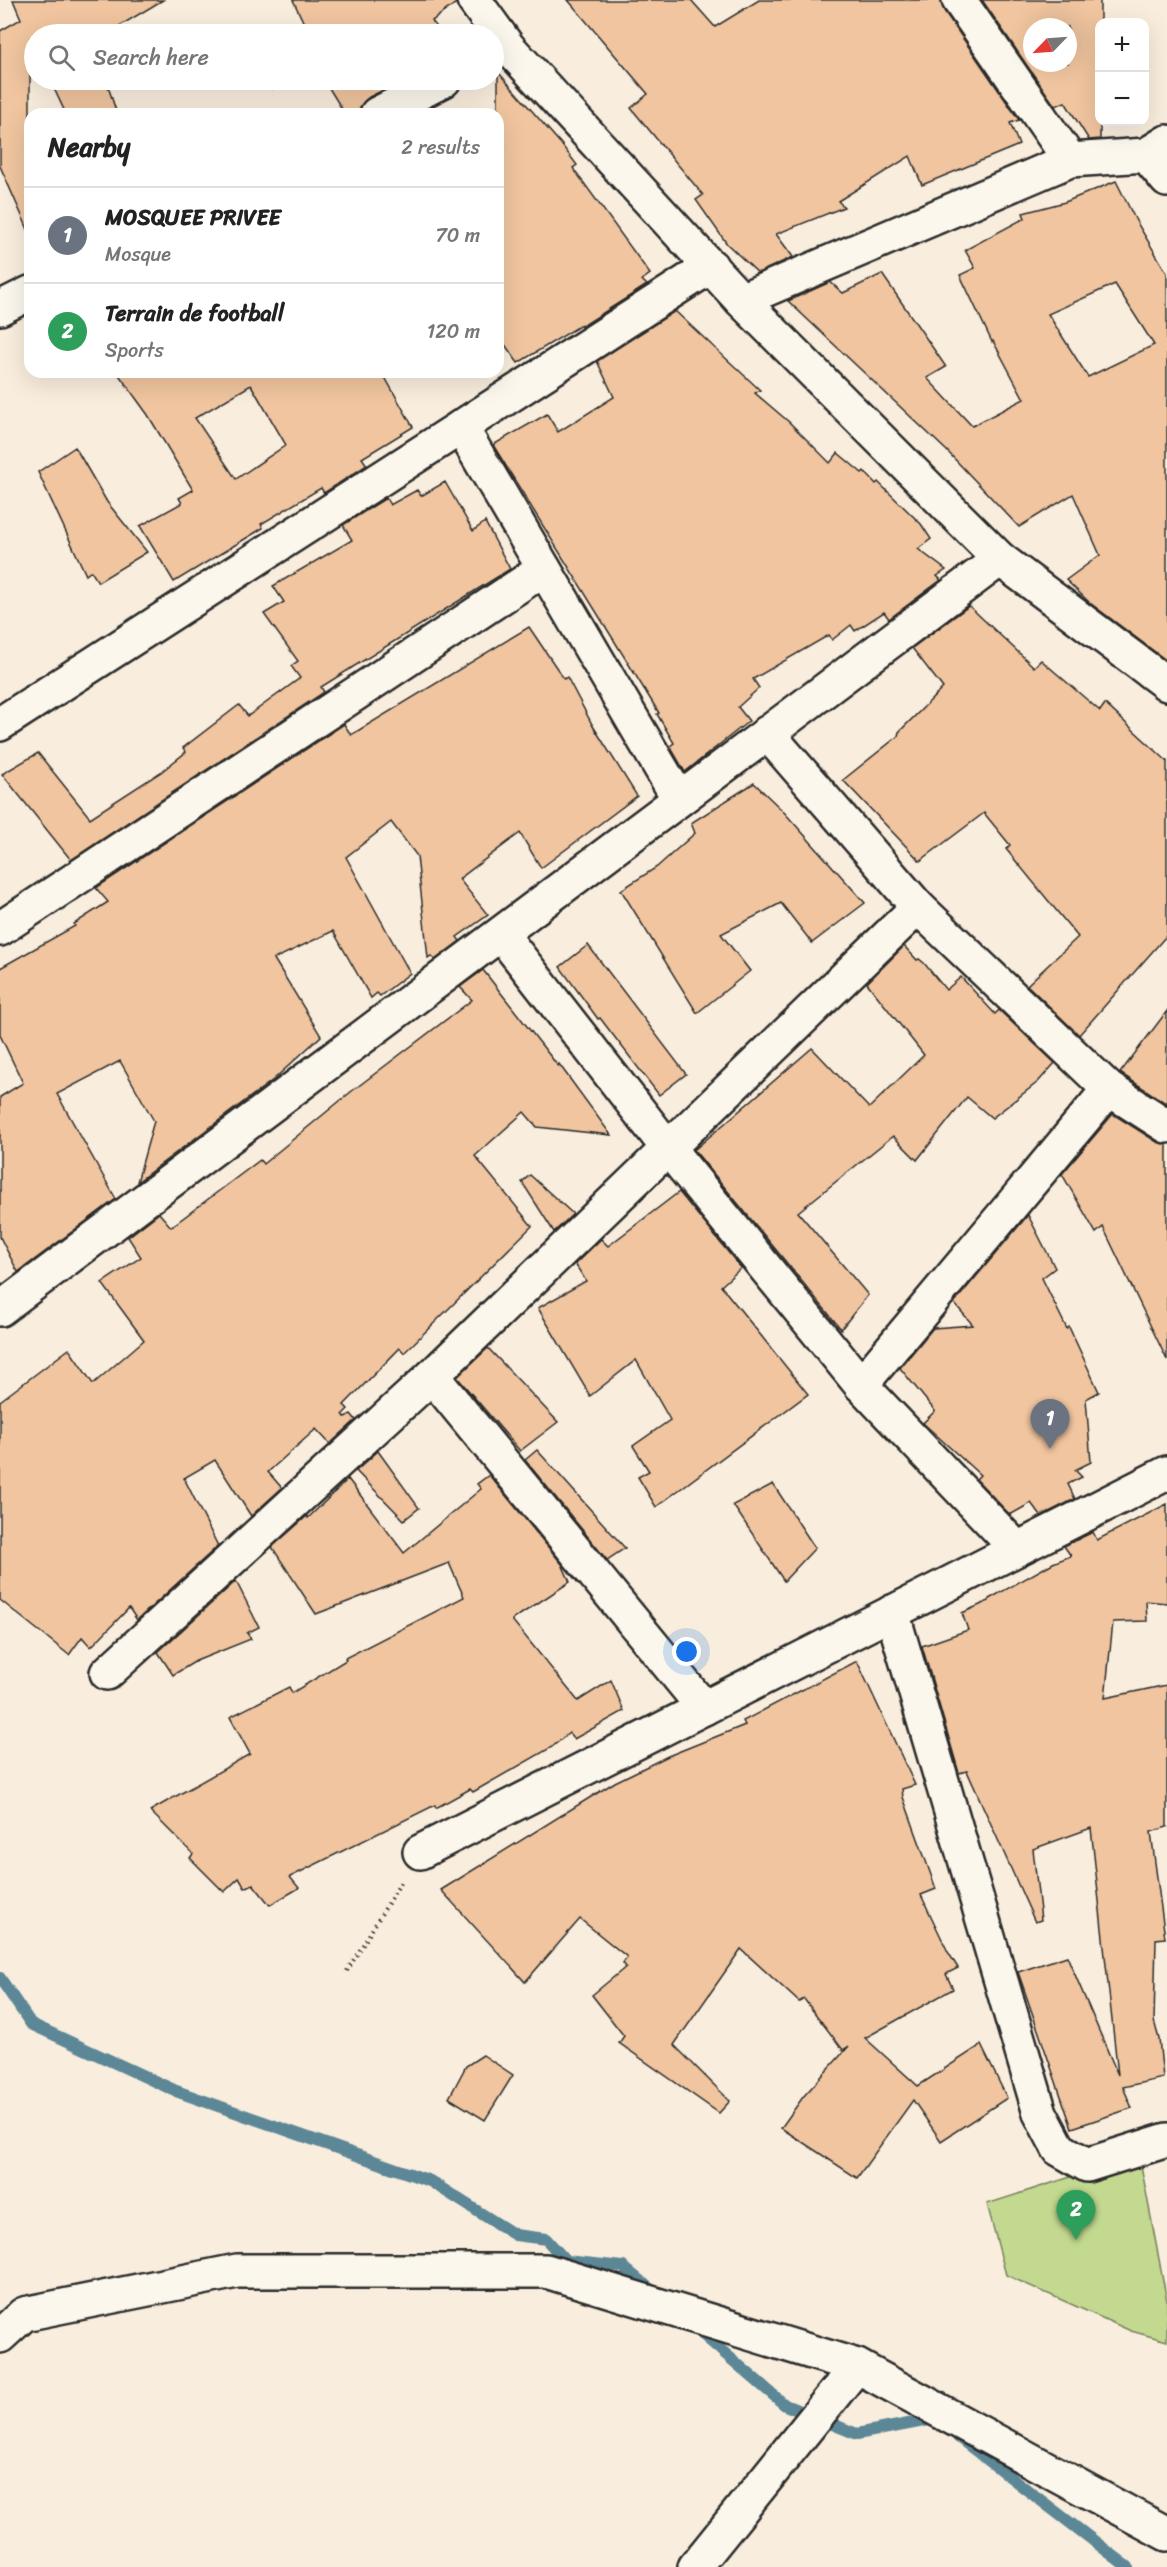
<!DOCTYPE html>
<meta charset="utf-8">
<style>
:root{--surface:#fff;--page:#f6f6f6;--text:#222;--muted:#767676;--line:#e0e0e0;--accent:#c8321e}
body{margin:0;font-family:Sriracha,sans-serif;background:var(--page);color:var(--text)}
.controls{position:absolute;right:18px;top:18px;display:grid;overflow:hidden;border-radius:12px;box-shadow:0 6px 24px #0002}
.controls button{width:54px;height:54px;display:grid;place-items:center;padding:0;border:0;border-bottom:2px solid var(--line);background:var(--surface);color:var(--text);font:30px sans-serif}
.compass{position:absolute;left:1023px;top:18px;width:54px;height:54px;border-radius:50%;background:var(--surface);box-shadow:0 6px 24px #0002;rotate:245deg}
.you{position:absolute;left:687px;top:1652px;width:21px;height:21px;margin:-15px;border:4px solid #fff;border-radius:50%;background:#1a73e8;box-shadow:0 0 0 9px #1a73e833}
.badge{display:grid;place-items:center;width:39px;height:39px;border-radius:50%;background:var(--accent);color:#fff;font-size:20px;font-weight:700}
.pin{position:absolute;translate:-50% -50px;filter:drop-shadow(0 2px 3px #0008)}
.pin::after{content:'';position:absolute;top:32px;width:21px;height:18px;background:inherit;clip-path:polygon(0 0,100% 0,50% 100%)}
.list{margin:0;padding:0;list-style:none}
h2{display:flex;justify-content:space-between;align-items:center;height:78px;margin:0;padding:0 24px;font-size:26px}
h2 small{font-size:20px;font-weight:400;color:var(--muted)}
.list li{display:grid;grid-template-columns:39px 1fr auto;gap:18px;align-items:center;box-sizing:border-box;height:96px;padding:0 24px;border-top:2px solid var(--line)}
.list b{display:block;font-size:22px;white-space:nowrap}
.list p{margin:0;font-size:20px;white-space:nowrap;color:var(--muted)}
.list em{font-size:20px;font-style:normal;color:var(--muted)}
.icon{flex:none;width:33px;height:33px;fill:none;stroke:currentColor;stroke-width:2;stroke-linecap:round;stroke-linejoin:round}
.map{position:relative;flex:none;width:1167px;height:2567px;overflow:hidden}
.search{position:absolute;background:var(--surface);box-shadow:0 6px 24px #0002;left:24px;top:24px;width:480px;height:66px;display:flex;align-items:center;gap:15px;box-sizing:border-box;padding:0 21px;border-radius:33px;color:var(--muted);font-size:22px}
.panel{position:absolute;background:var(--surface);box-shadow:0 6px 24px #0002;left:24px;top:108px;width:480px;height:270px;border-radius:18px}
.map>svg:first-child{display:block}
.green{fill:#c2d98f;stroke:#76825d;stroke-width:1.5}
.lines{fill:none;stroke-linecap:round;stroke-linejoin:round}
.stream{stroke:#5c8796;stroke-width:12}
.building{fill:#f0c59f;stroke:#2b2b2b;stroke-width:1.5;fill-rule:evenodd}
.street-casing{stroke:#2b2b2b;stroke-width:38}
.path{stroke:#2b2b2b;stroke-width:4;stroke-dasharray:1.5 4.5;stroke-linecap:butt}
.street{stroke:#fbf7ec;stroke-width:33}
</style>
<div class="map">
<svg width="1167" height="2567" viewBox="0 0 1167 2567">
<rect width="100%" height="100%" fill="#f9eddd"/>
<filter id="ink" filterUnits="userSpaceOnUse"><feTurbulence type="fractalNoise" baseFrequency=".0167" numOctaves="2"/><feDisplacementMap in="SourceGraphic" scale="12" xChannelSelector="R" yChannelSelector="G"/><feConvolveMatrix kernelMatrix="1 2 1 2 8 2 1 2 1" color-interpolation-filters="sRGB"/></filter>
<g filter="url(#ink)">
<path class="green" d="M1139 2155 1167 2301V2341L1131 2331 1006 2275 987 2204Z"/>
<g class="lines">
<g class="stream">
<path d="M0 1978 31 2024 176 2091 430 2181 515 2235 546 2239 566 2261 623 2267 656 2294"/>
<path d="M694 2327 785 2405 857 2434 934 2419 937 2421"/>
<path d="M958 2437 1128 2567"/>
</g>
</g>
<g class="building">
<path d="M13 0H163L106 34H34V47L30 37V234L0 166V31L21 19Z"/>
<path d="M293 0H456V3L432 21 442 34H309Z"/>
<path d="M568 0H691L715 27 759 0H941L944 11 1019 120 1010 123 1019 145 922 185 910 156 838 201 844 207 776 234 793 257 758 273 727 244 696 200 703 195 631 108 648 94Z"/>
<path d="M982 0H1100V139L1089 140 1065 102 1055 106ZM1032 27H1068V63H1032Z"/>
<path d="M498 72 561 144 577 165 573 168 650 274 642 280 647 285 581 327V325L518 363 498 335Z"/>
<path d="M50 80H106L117 114H66Z"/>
<path d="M267 80H291L272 89Z"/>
<path d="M324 80H404L369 97 360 109 352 114H345Z"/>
<path d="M1116 181 1136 221 1167 273V661L1090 603 1066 580 1100 555 1073 494 1019 527 947 451 788 301 830 282 843 293 882 274 946 367 927 378 972 426 1024 399 993 341 992 342 960 275 975 268 965 250 1025 218 1023 213 1065 202ZM1115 284 1154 345 1088 377 1048 314Z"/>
<path d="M675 311 760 390 755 393 789 422 830 463 838 453 862 473 864 471 876 484 878 482 921 524 931 539 918 549 946 570 937 576 941 580 889 619 884 612 855 631 851 625 832 640 829 635 753 679 759 688 738 707 749 721 685 772 670 746 674 743 657 714 659 713 493 445 547 414 558 432 614 397 597 361Z"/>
<path d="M117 372H382L413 427 362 458 367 465 324 493 321 488 261 524 263 528 174 582 140 526 182 503 179 498 193 490 148 415ZM251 385 286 445 236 479 195 418Z"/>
<path d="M75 447 107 502 147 552 98 582 91 571 86 575 38 472Z"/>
<path d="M445 482 473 531 485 522 510 569 321 687 324 692 71 860 2 774 38 753 90 818 161 772 186 752 183 748 239 705 248 716 300 678 291 666 298 661 264 614 284 602 273 586 352 540 343 525 386 498 390 505 417 490 421 496Z"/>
<path d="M969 606 1034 667 1041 660 1100 711 1105 704 1167 761V935L1079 1035 1027 985 1078 937 1006 849 1010 845 984 813 920 861 843 780 898 736 899 732 943 688 912 648Z"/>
<path d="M529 627 564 679 567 677 593 726 637 796 541 868 520 833 459 879 488 915 457 937 460 941 435 960 431 956 428 958 417 856 391 822 346 857 410 973 380 996 377 993 371 998 333 931 274 959 321 1036 273 1080 137 1182 154 1121 120 1061 57 1094 116 1199 18 1272 0 1237V1097L23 1083 0 1035V968L75 926 74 924 108 902 96 888 344 724 351 735Z"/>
<path d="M754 783 783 811 865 903 812 943 781 903 721 934 750 971 697 1013 621 890 657 867 695 833 691 823Z"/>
<path d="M588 945 686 1074 659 1095 600 1018 598 1019 560 967Z"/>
<path d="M904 946 917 960 919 959 924 963 946 990 961 977 995 1014 999 1010 1055 1063 1038 1082 992 1118 967 1097 917 1160 893 1136 798 1212 868 1295 841 1329 694 1150 812 1048 869 1108 924 1055 867 983Z"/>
<path d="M483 970 558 1066 559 1064 611 1135 537 1127 524 1112 475 1156 532 1226 404 1353 400 1348 344 1405 348 1409 343 1414 345 1417 351 1414 356 1420 330 1444 316 1429 268 1472 282 1488 251 1516 215 1460 184 1478 218 1546 137 1620 129 1608 91 1647 82 1637 69 1655 0 1600V1401L69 1349 93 1384 144 1340 102 1283 141 1257 128 1237 159 1213 171 1227 260 1160 263 1164 352 1091 472 1000 460 987Z"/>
<path d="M1167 1011V1104L1120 1073Z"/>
<path d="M1113 1114 1157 1142 1167 1145V1360L1103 1227 1096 1233 1062 1174Z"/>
<path d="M530 1175 573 1214 554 1232 522 1182Z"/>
<path d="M679 1192 741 1268 721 1286 808 1394 656 1507 638 1477 649 1471 633 1446 670 1420 636 1360 590 1396 538 1308 586 1281 575 1264 601 1239 608 1246Z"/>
<path d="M1028 1215 1055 1268 1042 1278 1067 1329 1069 1327 1099 1392 1086 1399 1091 1462 1075 1470 1082 1477 1068 1484 1075 1499 1041 1516 1031 1503 1010 1515 976 1479 980 1475 923 1423 935 1411 900 1368 933 1328 973 1325 954 1303Z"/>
<path d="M488 1348 558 1422 520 1451 457 1377Z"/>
<path d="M537 1450 625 1548 607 1560 525 1460Z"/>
<path d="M378 1451 419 1508 404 1520 356 1471Z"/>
<path d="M489 1475 562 1564 570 1582 512 1620 578 1701 611 1680 624 1711 574 1739 569 1733 552 1747 473 1792 470 1789 436 1808 435 1805 290 1877 299 1888 270 1905 253 1884 245 1888 239 1878 224 1892 190 1858 193 1854 150 1811 250 1754 230 1717 289 1687 292 1693 346 1660 345 1658 464 1597 449 1563 316 1614 272 1547 307 1516 308 1518 348 1479 404 1553 481 1489 477 1484Z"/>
<path d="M773 1484 815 1548 784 1581 733 1505Z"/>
<path d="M1167 1504V1603L1146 1601 1147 1621 1113 1622 1105 1698 1167 1685V1827L1151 1832 1165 1938 1156 1939 1154 2021 1159 2039 1163 2078 1123 2087 1132 2108 1072 2128 1018 1972 1067 1956 1118 2075 1091 1828 1033 1849 1041 1920 1035 1922 967 1771 959 1773 922 1646 968 1630 962 1613 989 1601V1599L1053 1563 1071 1556 1064 1546 1093 1532 1097 1540Z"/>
<path d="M236 1581 259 1627 247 1633 251 1639 196 1661 173 1675 158 1652Z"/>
<path d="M857 1661 915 1785 902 1789 903 1797 936 1889 921 1895 948 1952 958 1968 946 1974 953 1989 865 2038 918 2086 981 2045 1007 2098 941 2141 913 2100 857 2178 781 2128 803 2097 849 2046 843 2050 804 1999 799 2002 741 1949 674 2045 730 2101 719 2113 619 2043 624 2036 592 1995 626 1967 623 1963 627 1957 580 1919 525 1982 441 1890 615 1782 668 1756 745 1725 743 1721Z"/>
<path d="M483 2055 513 2075 485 2120 449 2098 466 2066Z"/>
</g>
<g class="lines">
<defs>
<g id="street">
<path d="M474 0 508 47 741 300 1000 559 1167 684"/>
<path d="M959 0 1070 160"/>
<path d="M377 114 444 80"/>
<path d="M1146 155 1167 180"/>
<path d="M741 300 1070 160 1146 155 1167 142"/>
<path d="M0 308 30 293"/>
<path d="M461 427 679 799"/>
<path d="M0 724 711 266"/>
<path d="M767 733 918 907 1109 1089 1167 1126"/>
<path d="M0 929 544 569"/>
<path d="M501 934 667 1147 861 1385 1017 1549"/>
<path d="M0 1309 1000 559"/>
<path d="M432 1376 704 1708"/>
<path d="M861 1385 1109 1089"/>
<path d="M892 1612 1040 2113 1059 2149 1087 2165 1167 2140"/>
<path d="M107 1673 432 1376 918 907"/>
<path d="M420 1852 1167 1473"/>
<path d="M0 2336 24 2314 237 2271H546L857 2366 1167 2534"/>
<path d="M695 2567 857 2366"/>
</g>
</defs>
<use href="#street" class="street-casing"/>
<path class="path" d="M347 1971 401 1882"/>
<use href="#street" class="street"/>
</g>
</g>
</svg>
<div class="controls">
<button>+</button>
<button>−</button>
</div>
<svg class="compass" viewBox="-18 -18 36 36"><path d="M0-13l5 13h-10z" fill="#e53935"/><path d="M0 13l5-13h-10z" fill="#767676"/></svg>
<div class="you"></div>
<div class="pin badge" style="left:1050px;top:1449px;background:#6b7280">1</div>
<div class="pin badge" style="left:1076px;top:2240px;background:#2e9e5b">2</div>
<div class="search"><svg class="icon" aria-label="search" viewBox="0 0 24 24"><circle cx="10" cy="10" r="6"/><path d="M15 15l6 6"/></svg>Search here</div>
<section class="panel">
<h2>Nearby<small>2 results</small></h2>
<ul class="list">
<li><span class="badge" style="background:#6b7280">1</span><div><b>MOSQUEE PRIVEE</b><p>Mosque</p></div><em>70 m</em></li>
<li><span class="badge" style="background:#2e9e5b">2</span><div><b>Terrain de football</b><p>Sports</p></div><em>120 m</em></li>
</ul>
</section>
</div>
